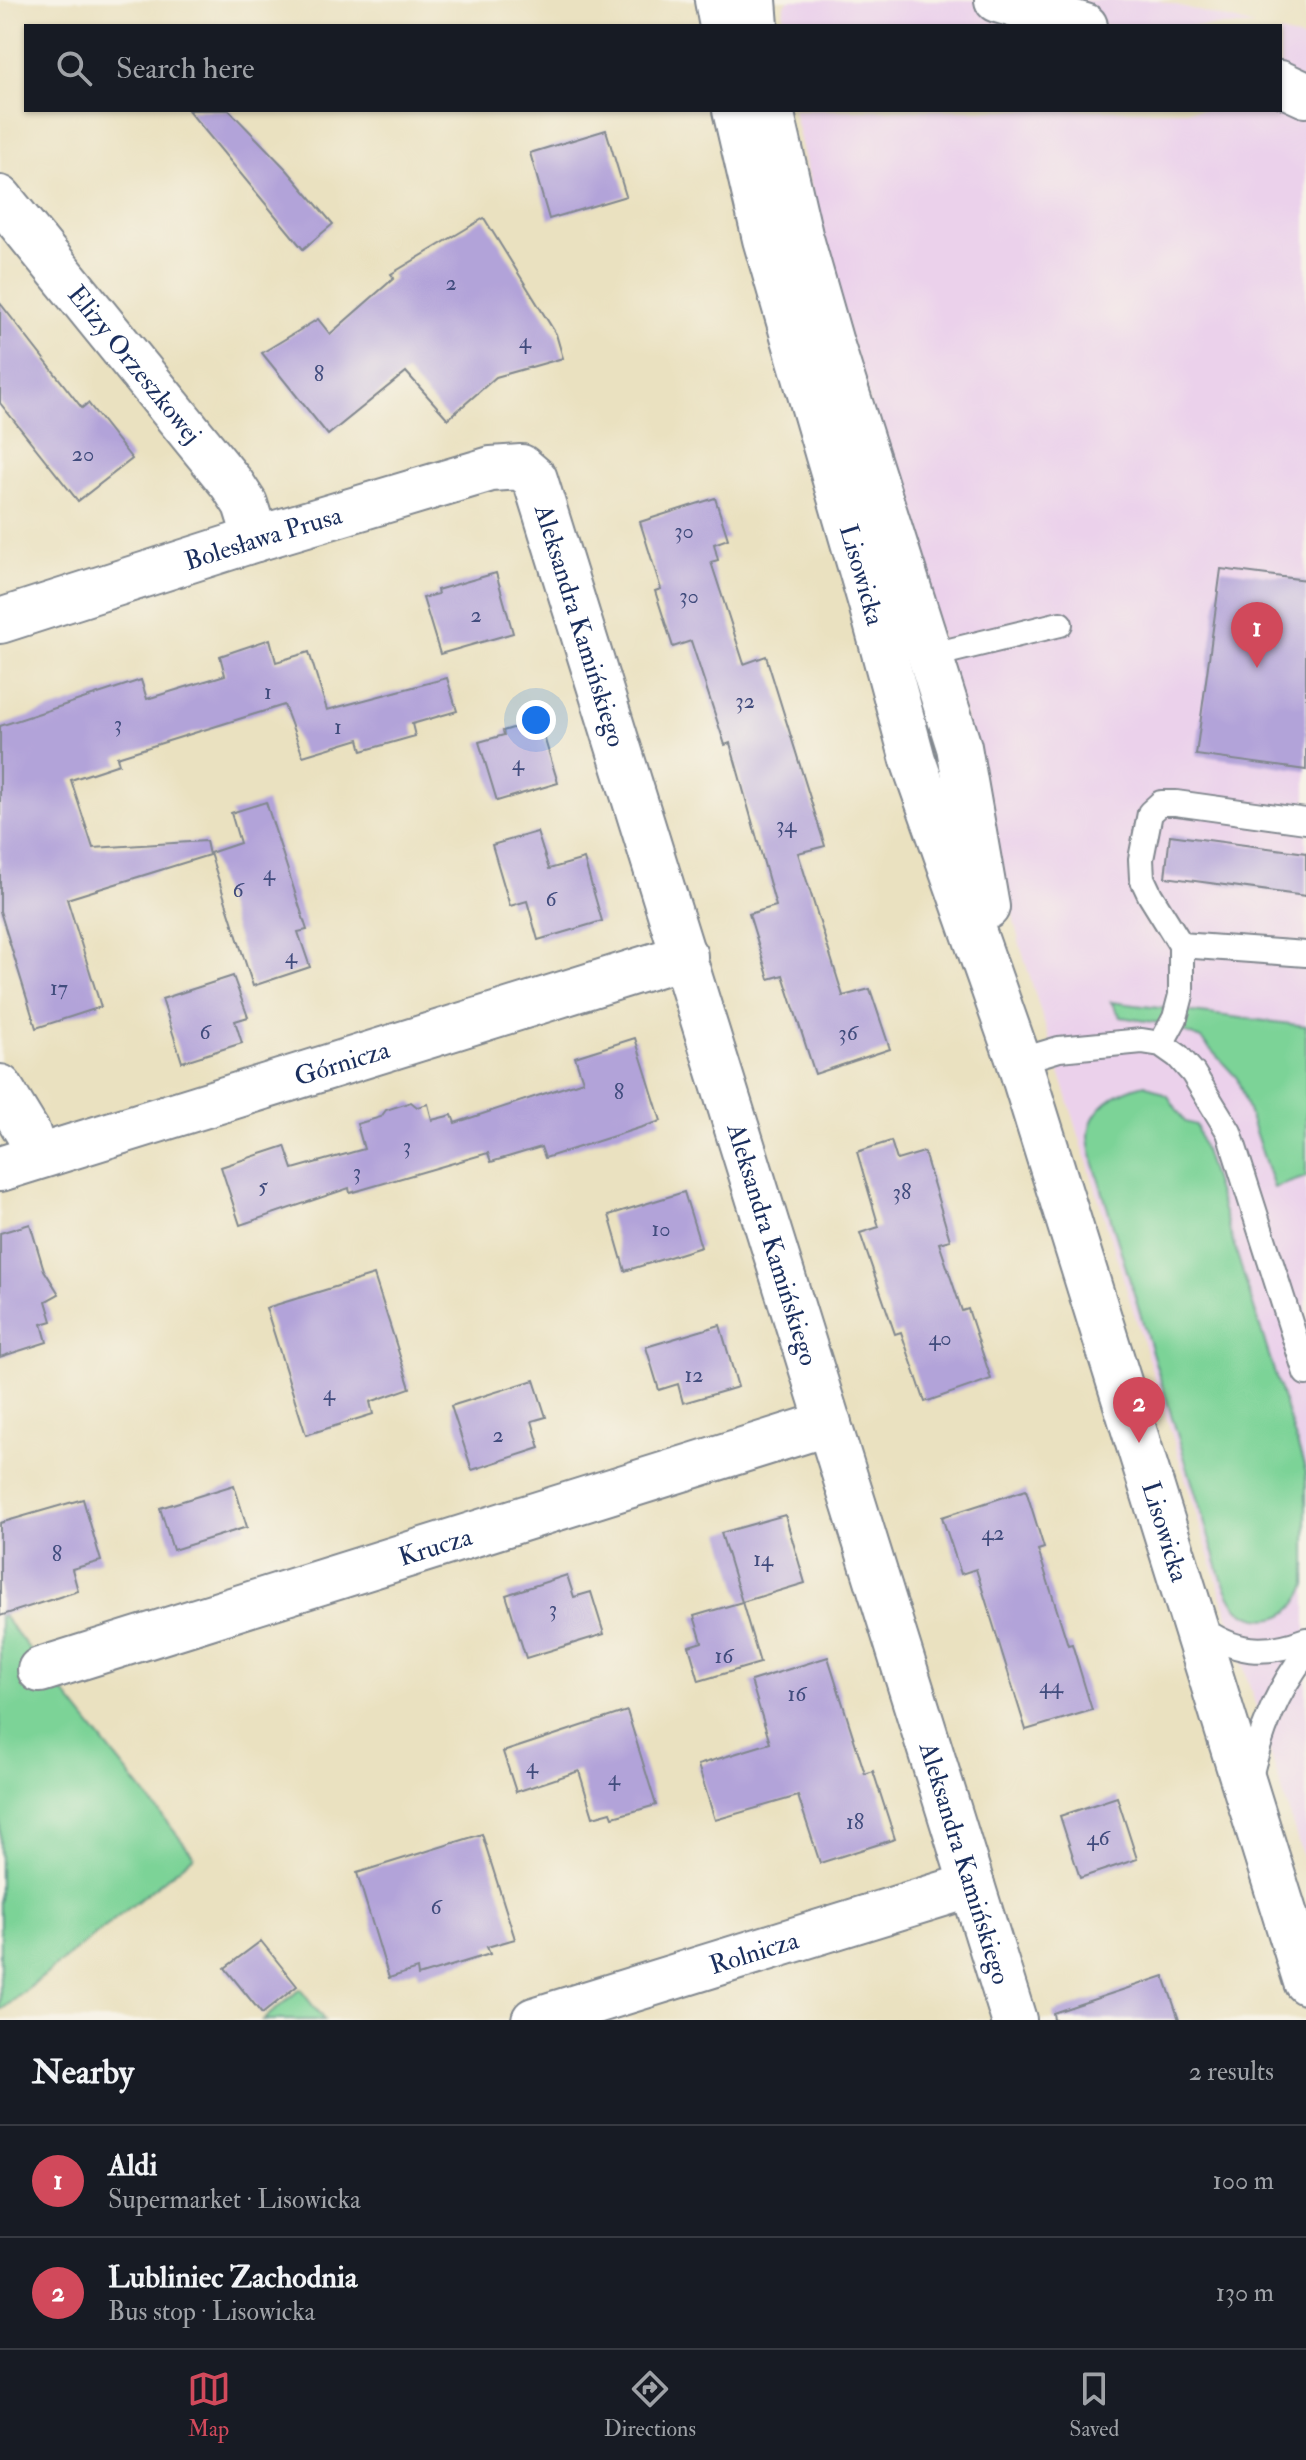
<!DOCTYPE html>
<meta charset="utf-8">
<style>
:root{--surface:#171b24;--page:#242831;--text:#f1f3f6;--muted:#9ea1a6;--line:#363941;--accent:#d1495b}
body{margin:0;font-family:"IM FELL Double Pica",serif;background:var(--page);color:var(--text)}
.you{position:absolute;left:536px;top:720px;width:28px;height:28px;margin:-20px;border:6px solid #fff;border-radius:50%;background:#1a73e8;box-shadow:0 0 0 12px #1a73e833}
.badge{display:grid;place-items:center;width:52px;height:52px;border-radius:50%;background:var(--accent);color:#fff;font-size:26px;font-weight:700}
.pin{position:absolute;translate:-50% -66px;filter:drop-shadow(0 2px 4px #0008)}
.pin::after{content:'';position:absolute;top:42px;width:28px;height:24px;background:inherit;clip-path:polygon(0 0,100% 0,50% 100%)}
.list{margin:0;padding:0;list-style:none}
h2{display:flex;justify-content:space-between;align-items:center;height:104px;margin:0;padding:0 32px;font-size:34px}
h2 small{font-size:26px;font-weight:400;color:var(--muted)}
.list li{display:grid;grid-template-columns:52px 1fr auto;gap:24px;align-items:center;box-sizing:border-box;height:112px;padding:0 32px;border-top:2px solid var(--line)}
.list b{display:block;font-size:30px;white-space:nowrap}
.list p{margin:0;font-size:26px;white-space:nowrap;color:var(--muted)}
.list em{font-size:26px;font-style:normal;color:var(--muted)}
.icon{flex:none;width:44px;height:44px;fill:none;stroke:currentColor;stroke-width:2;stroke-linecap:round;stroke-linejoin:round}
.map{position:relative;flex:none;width:1306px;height:2020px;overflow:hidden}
.search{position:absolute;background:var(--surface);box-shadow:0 2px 6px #0004;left:24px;right:24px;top:24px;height:88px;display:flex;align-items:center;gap:20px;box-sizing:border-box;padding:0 28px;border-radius:0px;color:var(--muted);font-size:30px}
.sheet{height:328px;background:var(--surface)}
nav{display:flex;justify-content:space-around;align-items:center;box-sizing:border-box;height:112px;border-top:2px solid var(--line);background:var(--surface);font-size:22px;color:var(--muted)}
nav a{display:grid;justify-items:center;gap:4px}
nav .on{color:var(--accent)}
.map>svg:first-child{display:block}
.built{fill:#ebd1eb}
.green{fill:#7cd397;stroke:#4c817a;stroke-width:2}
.building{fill:#b2a3d9}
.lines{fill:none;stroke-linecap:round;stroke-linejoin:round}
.lane-casing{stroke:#82888f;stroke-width:28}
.street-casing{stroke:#82888f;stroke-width:48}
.secondary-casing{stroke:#82888f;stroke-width:48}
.lane{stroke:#fff;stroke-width:24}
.street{stroke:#fff;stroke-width:44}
.secondary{stroke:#fff;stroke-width:44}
.labels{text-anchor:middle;stroke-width:6;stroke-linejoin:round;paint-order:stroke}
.number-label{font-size:22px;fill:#414c7d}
.street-label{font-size:26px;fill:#1b2f5e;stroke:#f7f3e8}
</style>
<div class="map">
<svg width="1306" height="2020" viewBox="0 0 1306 2020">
<rect width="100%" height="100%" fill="#f7f3e8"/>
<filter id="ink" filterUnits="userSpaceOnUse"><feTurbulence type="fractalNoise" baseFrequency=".0125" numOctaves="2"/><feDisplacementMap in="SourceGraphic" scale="16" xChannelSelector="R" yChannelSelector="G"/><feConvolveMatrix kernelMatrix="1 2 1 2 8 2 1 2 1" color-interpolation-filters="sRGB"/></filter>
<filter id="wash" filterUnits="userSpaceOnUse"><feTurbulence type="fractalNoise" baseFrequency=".006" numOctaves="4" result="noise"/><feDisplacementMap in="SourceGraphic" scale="32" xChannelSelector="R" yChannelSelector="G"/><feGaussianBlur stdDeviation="1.8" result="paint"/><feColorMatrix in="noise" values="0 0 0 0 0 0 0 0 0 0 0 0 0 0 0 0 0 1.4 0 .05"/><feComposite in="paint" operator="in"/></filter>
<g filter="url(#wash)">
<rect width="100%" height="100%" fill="#eae1c0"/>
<g class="built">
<path d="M789 0H1157L1255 26H783L784 5Z"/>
<path d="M1280 33 1306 40V1868L1020 945 966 721 836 291 793 110H1280Z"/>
</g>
<g class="green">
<path d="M1111 1002 1306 1026V1177L1274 1188 1237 1078 1201 1039 1165 1024 1121 1017Z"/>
<path d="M1145 1084 1168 1096 1185 1122 1196 1125 1306 1472V1585C1297 1608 1284 1622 1258 1618 1250 1616 1241 1612 1236 1606 1229 1597 1225 1586 1221 1576L1094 1164C1092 1156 1090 1146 1089 1138 1088 1108 1119 1090 1145 1084Z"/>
<path d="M0 1612 194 1856 0 2011Z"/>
<path d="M300 1989 324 2020H263Z"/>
</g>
<g id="blocks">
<g class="building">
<path d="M188 110H229L287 170 333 224 303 249Z"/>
<path d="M606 130 626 196 549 219 530 153Z"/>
<path d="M484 218 556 334 563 358 496 377 448 419 406 372 328 435 262 353 318 319 330 334 394 278 391 274Z"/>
<path d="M0 303 82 408 88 403 132 459 78 501 0 403Z"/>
<path d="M715 498 728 539 714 544 718 560 711 562 723 599 744 664 766 656 825 846 798 853 828 948 843 996 870 989 890 1049 815 1074 783 975 769 979 749 914 776 906 730 743 725 745 691 641 673 647 655 591 661 589 640 522Z"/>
<path d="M1221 569 1306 580V770L1196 755Z"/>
<path d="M496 573 513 633 440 654 423 598 438 594 437 590Z"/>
<path d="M270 639 276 662 309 652 327 710 447 678 457 711 412 724 415 736 362 751 359 739 303 756 284 705 117 757 119 764 71 780 93 848 206 841 209 855 67 899 101 1007 36 1028 0 911V726L141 680 147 699 225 675 220 656Z"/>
<path d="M539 720 558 783 497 801 479 742 504 735 503 731Z"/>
<path d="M266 802 307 930 298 932 310 967 253 986 210 853 240 843 231 813Z"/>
<path d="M537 832 549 869 584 859 602 921 538 940 527 901 510 906 492 845Z"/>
<path d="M1170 835 1306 853V896L1165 877Z"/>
<path d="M233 976 248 1017 235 1021 242 1043 182 1062 162 999Z"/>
<path d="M635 1038 661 1121 545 1158 541 1147 491 1162 488 1153 350 1193 349 1188 240 1225 221 1167 285 1146 293 1169 364 1149 357 1124 381 1117 386 1110 411 1102 417 1107 428 1104 432 1120 452 1115 455 1123 583 1081 575 1057Z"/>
<path d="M891 1141 897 1160 924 1152 950 1240 939 1243 962 1311 968 1309 991 1379 925 1402 901 1332 895 1334 860 1233 879 1227 857 1152Z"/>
<path d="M684 1192 701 1247 625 1271 609 1215Z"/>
<path d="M30 1224 44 1270 59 1294 46 1301 52 1321 42 1324 47 1342 0 1357V1233Z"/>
<path d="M374 1275 410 1388 370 1402 373 1414 306 1435 266 1308Z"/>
<path d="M720 1325 738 1387 683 1403 678 1384 659 1390 646 1347Z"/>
<path d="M534 1380 546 1417 532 1421 540 1448 472 1470 451 1406Z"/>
<path d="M234 1485 247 1527 173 1550 160 1508Z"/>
<path d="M1026 1490 1044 1548 1038 1550 1068 1645 1072 1644 1092 1710 1026 1730 976 1569 961 1574 942 1517Z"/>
<path d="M83 1499 101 1561 72 1569 78 1591 0 1616V1523Z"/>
<path d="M785 1515 805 1583 742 1602 721 1533Z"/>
<path d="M567 1575 574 1597 591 1592 604 1634 526 1658 506 1595Z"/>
<path d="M742 1602 760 1663 699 1681 689 1646 702 1642 694 1616Z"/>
<path d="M828 1657 865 1774 873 1771 895 1839 820 1863 798 1796 715 1820 698 1765 770 1743 751 1681Z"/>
<path d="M627 1711 656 1805 613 1817 611 1812 593 1817 579 1771 516 1792 503 1752Z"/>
<path d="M1117 1797 1137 1859 1080 1878 1060 1816Z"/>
<path d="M482 1834 515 1939 487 1947 490 1954 418 1976 417 1969 389 1978 357 1873Z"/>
<path d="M261 1941 297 1986 262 2014 225 1968Z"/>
<path d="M1164 1976 1179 2020H1054L1053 2013Z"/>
</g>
</g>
</g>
<g filter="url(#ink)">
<use href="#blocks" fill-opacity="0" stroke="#82888f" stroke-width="2"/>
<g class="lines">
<defs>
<g id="lane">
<path d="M922 654 929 656 1060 624"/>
<path d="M1181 945 1306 954"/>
<path d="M1161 1044 1175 1018 1181 995V945L1150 895 1142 878 1141 859 1150 813 1161 803H1176L1306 821"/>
<path d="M1019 1061 1059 1049 1142 1041 1161 1044 1178 1056 1193 1073 1229 1132 1306 1373"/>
<path d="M1199 1627C1235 1653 1264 1656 1306 1640"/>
<path d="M1249 1781C1260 1734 1276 1691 1306 1653"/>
</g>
<g id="street">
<path d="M997 0 1085 26"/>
<path d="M1280 83 1306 95"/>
<path id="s1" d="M0 198 232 484 245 504 256 539"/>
<path id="s2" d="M0 621 256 539 491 469 521 467 535 479 1014 2020"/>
<path d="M0 1087 28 1133 36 1157"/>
<path id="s3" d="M0 1169 685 956"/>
<path id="s4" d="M40 1670 829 1423"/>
<path id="s5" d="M534 2020 972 1885"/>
</g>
<g id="secondary">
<path d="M717 0 722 26"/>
<path d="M754 0 756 26"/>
<path id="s6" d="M735 110 765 239 871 604 913 760 1019 1061 1306 1982"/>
<path d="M771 110 800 235 831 343 959 747 987 907"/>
</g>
</defs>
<use href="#lane" class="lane-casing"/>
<use href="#street" class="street-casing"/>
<use href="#secondary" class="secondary-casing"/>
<use href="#lane" class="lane"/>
<use href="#street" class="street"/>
<use href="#secondary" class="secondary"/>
</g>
</g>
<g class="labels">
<g class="number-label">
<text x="451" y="290">2</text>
<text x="525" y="348">4</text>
<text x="319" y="381">8</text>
<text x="83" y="461">20</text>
<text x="684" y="538">30</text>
<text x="689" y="603">30</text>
<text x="476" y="622">2</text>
<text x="268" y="699">1</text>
<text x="745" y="708">32</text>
<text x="118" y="731">3</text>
<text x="338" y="734">1</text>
<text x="518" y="770">4</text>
<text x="786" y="832">34</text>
<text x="269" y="880">4</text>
<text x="238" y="897">6</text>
<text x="551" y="906">6</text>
<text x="291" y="963">4</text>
<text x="59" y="995">17</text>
<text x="205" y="1039">6</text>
<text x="848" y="1040">36</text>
<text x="619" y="1099">8</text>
<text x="407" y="1153">3</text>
<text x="357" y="1179">3</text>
<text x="263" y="1193">5</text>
<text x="902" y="1199">38</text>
<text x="661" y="1236">10</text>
<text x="940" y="1345">40</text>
<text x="694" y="1382">12</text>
<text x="329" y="1400">4</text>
<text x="498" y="1442">2</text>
<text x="993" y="1540">42</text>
<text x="57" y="1561">8</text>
<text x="763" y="1566">14</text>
<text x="553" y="1616">3</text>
<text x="724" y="1663">16</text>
<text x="1051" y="1693">44</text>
<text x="797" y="1701">16</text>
<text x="532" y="1773">4</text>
<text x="614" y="1785">4</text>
<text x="855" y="1829">18</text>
<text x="1098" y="1845">46</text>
<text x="436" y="1914">6</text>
</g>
<g class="street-label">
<text dy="9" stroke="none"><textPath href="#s1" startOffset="214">Elizy Orzeszkowej</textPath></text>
<text dy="9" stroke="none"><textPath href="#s2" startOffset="276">Bolesława Prusa</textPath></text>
<text dy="9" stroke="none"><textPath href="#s6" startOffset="482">Lisowicka</textPath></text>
<text dy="9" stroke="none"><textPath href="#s2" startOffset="716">Aleksandra Kamińskiego</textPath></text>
<text dy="9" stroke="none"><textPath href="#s3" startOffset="358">Górnicza</textPath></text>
<text dy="9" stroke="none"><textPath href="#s2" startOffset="1364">Aleksandra Kamińskiego</textPath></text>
<text dy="9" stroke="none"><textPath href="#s6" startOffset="1486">Lisowicka</textPath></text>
<text dy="9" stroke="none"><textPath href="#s4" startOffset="414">Krucza</textPath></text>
<text dy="9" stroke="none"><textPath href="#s2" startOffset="2012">Aleksandra Kamińskiego</textPath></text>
<text dy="9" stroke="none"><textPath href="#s5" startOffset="230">Rolnicza</textPath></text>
</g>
</g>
</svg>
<div class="you"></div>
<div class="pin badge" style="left:1257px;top:668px">1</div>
<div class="pin badge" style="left:1139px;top:1443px">2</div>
<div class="search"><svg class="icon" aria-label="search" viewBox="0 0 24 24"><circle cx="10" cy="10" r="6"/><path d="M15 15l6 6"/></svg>Search here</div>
</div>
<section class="sheet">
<h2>Nearby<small>2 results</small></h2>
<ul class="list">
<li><span class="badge">1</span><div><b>Aldi</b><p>Supermarket · Lisowicka</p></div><em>100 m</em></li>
<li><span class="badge">2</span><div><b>Lubliniec Zachodnia</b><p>Bus stop · Lisowicka</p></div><em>130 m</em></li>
</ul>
</section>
<nav>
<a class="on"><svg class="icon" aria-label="map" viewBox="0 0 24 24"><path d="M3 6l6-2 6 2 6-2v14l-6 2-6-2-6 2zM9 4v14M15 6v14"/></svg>Map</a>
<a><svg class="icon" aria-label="directions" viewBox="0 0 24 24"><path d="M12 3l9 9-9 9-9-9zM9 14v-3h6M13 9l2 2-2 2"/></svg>Directions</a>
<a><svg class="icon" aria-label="saved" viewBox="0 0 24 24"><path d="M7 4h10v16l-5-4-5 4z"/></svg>Saved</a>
</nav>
